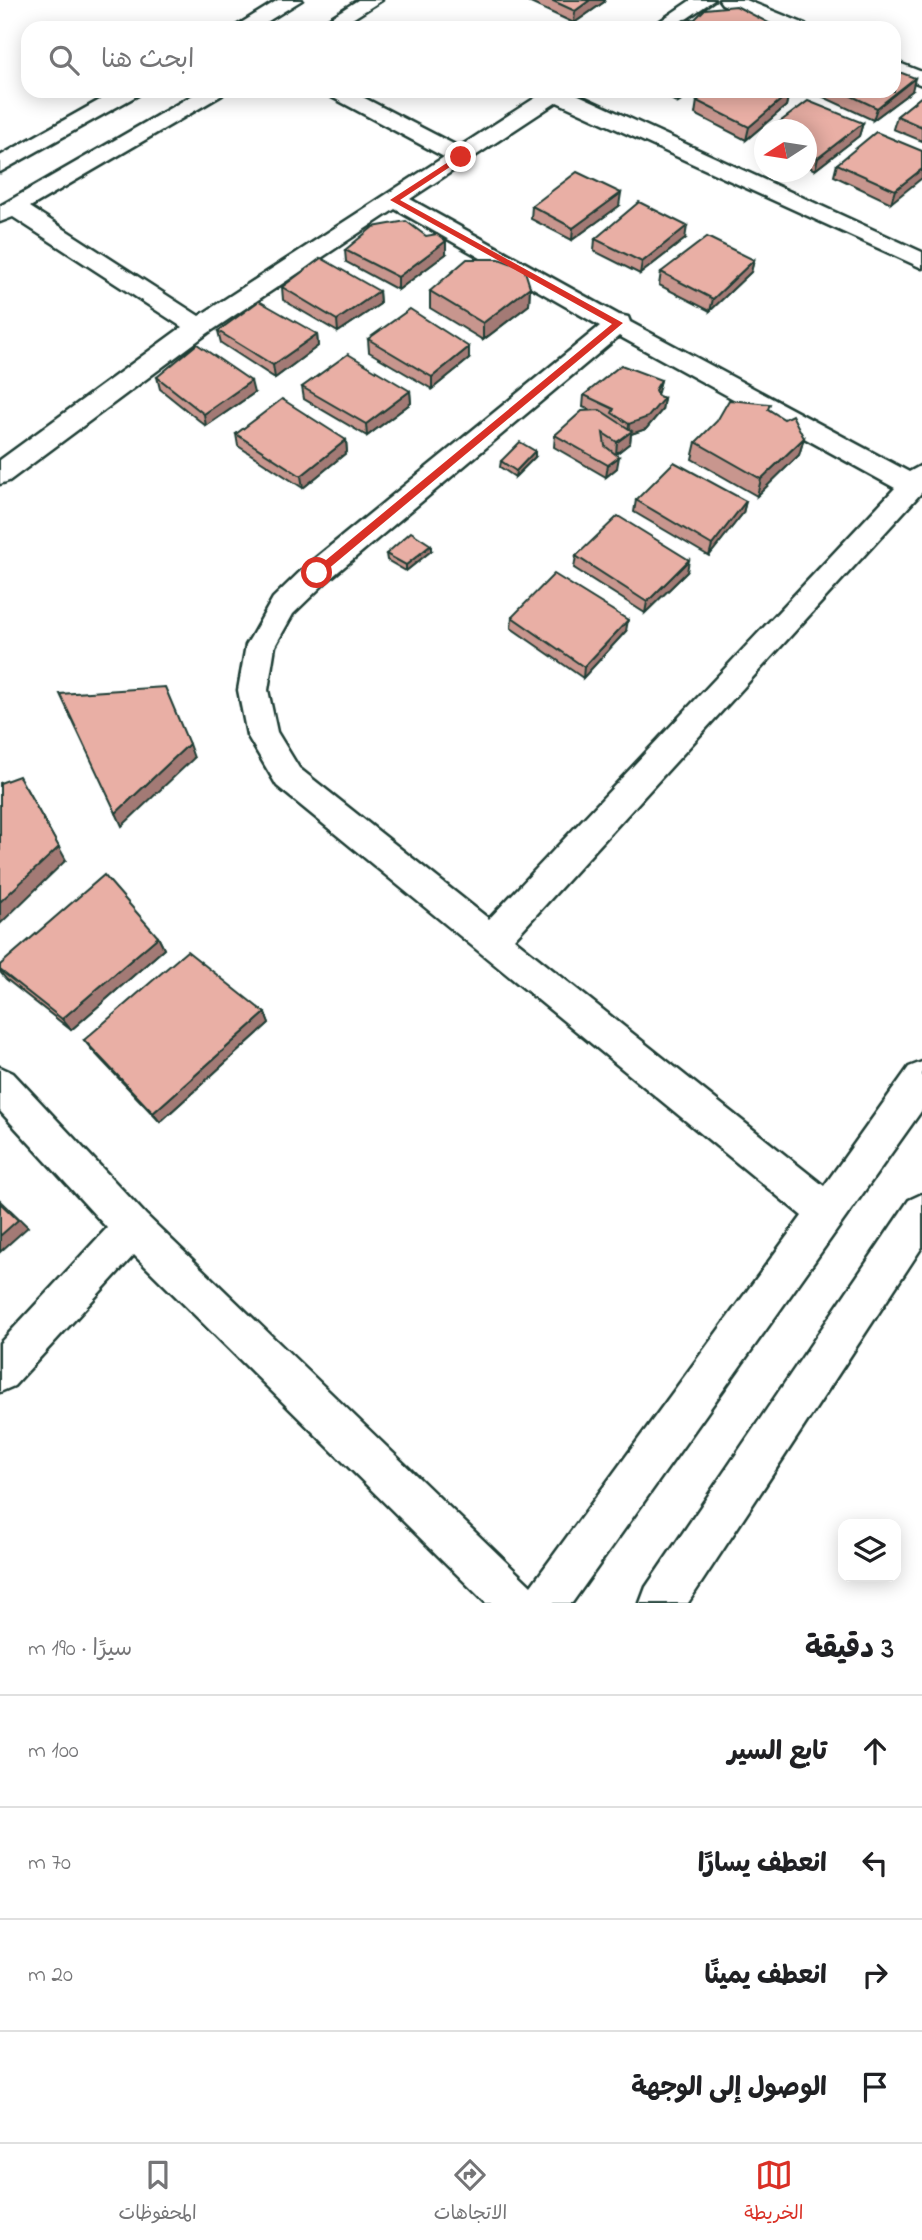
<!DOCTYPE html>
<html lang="ar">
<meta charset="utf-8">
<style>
:root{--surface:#fff;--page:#f6f6f6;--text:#202124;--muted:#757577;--line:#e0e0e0;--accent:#d93025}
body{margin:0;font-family:"Indie Flower","Playpen Sans Arabic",sans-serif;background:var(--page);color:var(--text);direction:rtl}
.controls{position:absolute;right:21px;bottom:21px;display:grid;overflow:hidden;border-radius:14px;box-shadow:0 4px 18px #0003}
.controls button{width:63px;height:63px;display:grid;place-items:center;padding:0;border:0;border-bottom:2px solid var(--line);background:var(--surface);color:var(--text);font:35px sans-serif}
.compass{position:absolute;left:754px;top:119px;width:63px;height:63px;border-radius:50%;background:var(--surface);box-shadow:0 4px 18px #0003;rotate:258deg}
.stop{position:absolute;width:21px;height:21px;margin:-16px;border:5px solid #d93025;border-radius:50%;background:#fff}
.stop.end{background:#d93025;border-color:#fff;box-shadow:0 2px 7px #0008}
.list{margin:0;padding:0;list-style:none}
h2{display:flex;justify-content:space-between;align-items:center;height:91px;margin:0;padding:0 28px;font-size:30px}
h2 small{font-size:23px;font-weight:400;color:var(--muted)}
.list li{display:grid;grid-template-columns:46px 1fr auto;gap:21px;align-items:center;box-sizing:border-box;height:112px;padding:0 28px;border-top:2px solid var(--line)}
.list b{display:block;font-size:26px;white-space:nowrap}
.list em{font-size:23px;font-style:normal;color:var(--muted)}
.icon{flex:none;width:38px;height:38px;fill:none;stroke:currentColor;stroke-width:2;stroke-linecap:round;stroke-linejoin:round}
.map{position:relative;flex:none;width:922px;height:1603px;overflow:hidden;direction:ltr}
.search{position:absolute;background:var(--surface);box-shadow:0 4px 18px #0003;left:21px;right:21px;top:21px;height:77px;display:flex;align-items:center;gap:18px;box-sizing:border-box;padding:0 24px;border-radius:21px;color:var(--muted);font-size:26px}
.sheet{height:539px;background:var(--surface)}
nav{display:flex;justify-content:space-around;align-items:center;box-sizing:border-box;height:98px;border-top:2px solid var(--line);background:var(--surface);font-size:19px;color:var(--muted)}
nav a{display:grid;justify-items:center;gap:4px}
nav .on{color:var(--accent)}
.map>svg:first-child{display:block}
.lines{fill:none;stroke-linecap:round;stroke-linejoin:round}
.minor-casing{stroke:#1f3d34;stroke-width:5}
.minor{fill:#fff;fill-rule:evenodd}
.wall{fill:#c8968e;stroke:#1f3d34;stroke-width:2}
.shaded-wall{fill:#a37a74;stroke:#1f3d34;stroke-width:2}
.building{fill:#e9afa5;stroke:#1f3d34;stroke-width:2}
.route{fill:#d93025}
</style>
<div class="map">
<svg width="922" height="1603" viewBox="0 0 922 1603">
<rect width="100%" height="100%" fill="#fff"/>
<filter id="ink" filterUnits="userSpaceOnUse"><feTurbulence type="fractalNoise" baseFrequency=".0143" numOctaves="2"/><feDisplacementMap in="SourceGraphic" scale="14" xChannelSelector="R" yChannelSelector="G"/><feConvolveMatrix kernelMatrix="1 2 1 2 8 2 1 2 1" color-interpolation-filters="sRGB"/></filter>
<g filter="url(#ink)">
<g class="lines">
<defs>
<g id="minor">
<path d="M278 0H302L257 28H233Z"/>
<path d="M358 0H382L338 28H314Z"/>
<path d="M691 0H714L673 28H650Z"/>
<path d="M719 0H746L805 24 808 28H781L722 4Z"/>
<path d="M894 61 922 72V85L894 74Z"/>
<path d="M116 91H141L138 95 0 172V156Z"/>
<path d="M200 91H225L222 95 30 207 199 316 444 157 328 95 325 91H351L459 147 546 91H570L922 252V268L557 102 410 199 619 315 628 317 630 322 909 472 922 465V492L514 939 824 1186 909 1067 922 1062V1110L572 1603H486L134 1255 14 1386 0 1392V1343L107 1228 0 1111V1067L13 1073 146 1215 531 1586 802 1216 277 786 247 735 238 690 246 645 251 637 273 598 307 565 600 326 395 209 208 333 9 481 0 484V460L182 327 13 217 0 222V206ZM619 336 895 488 489 919 299 768 277 732 268 690 275 646 293 614 327 581Z"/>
<path d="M922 1194V1247L688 1603H640L646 1587 909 1200Z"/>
</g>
</defs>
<use href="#minor" class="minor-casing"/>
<use href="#minor" class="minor"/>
</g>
<g class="wall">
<path d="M524 0H605L604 2 574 23Z"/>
<path d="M680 23 770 28H680Z"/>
<path d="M656 91H696L678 103Z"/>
<path d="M820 91H912L873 120 819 95Z"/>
<path d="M789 93 786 106 746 140 695 114 697 101Z"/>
<path d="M922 96V141L893 129 897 116Z"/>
<path d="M863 123 859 136 815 170 807 166V130Z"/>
<path d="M922 151 891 203 834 176 837 164Z"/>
<path d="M532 206H619L572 240 531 219Z"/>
<path d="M595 239H685L640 274 594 251Z"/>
<path d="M345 250 446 254 398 290 346 262Z"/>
<path d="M754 260 751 272 710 311 659 285 661 272Z"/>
<path d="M282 287 379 291 380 304 338 332 283 300Z"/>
<path d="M530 287 529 305 483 340 430 308V291Z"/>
<path d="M218 331 317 334 318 346 275 378 221 343Z"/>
<path d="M368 339 469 359 432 389 369 352Z"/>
<path d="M157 377 254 393 206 426 160 389Z"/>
<path d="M661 380 657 394 658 396 664 398 662 410 646 429 631 434 630 443 616 454 617 468 606 477 554 447 555 435 590 410 583 407 584 395Z"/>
<path d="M302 387 410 391 411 403 367 436 304 399Z"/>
<path d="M768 409 804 438 799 455 757 496 692 459 696 442Z"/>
<path d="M236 434 346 440 347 452 303 488 238 446Z"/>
<path d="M535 457 515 477 500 467 501 461Z"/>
<path d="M636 500 746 501 743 513 709 556 634 512Z"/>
<path d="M431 551 406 571 387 560 386 554Z"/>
<path d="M576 556 687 572 645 613 574 568Z"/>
<path d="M512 617 626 631 583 678 511 628Z"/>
<path d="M158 937 164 949 71 1030 6 979 0 972V965Z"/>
<path d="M265 1013 269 1023 160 1122 92 1050 84 1040Z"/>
</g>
<g class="shaded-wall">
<path d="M590 0H605L604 2 574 23 575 11Z"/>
<path d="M915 78 912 91 873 120 877 108Z"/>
<path d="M680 91H696L678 103Z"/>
<path d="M789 93 786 106 746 140 749 127Z"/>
<path d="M863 123 859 136 815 170 818 158Z"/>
<path d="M922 169V178L891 203 895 190Z"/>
<path d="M621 193 619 206 572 240 573 228Z"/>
<path d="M687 226 685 239 640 274 642 262Z"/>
<path d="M446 241V254L398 290V277Z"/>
<path d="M754 260 751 272 710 311 713 299Z"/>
<path d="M530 287 529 305 483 340V323Z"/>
<path d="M379 291 380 304 338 332 337 320Z"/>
<path d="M317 334 318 346 275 378 273 365Z"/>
<path d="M469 347V359L432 389V377Z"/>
<path d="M661 380 658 392 653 402 655 390Z"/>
<path d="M251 381 254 393 206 426 204 414Z"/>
<path d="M410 391 411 403 367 436 366 424Z"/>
<path d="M664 398 662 410 646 429 631 434 630 443 616 454 617 442 628 434 629 424Z"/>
<path d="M804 438 799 455 757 496 761 479Z"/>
<path d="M346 440 347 452 303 488 301 476Z"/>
<path d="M535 451V457L515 477 516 471Z"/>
<path d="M619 457 617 468 606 477 608 465Z"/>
<path d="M746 501 743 513 709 556 712 545Z"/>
<path d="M431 545V551L406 571V565Z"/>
<path d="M689 560 687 572 645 613 647 602Z"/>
<path d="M628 620 626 631 583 678 584 667Z"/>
<path d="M189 744 194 758 122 826 116 813Z"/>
<path d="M27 790 66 860 0 924V902Z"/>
<path d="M158 937 164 949 71 1030 62 1019Z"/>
<path d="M265 1013 269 1023 160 1122 153 1113Z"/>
<path d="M0 1200 28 1227 0 1252Z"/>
</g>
<g class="building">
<path d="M551 0H590L575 11Z"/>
<path d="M736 6 771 24 765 28H692L680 23 684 20 695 19 705 9Z"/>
<path d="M894 70 915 78 877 108 841 91H894Z"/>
<path d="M710 91H784L789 93 749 127 697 101Z"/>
<path d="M922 96V127L897 116Z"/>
<path d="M808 101 863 123 818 158 807 152V130H769Z"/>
<path d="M876 132 922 151V169L895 190 837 164Z"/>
<path d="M577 172 621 193 573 228 532 206Z"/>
<path d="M639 202 687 226 642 262 595 239Z"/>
<path d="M406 221 426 236 437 234 446 241 398 277 345 250 373 227Z"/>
<path d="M707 237 754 260 713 299 661 272Z"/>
<path d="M321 258 379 291 337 320 282 287Z"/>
<path d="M467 259H499L524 268 530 287 483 323 430 291Z"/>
<path d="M259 301 317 334 273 365 218 331Z"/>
<path d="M410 309 469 347 432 377 368 339Z"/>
<path d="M197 344 251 381 204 414 157 377Z"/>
<path d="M348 354 410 391 366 424 302 387Z"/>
<path d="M621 365 661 380 655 390 658 396 664 398 648 417 629 424 612 413 614 409 584 395Z"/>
<path d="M282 399 346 440 301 476 236 434Z"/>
<path d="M729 400 770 404 768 409 784 419 792 415 804 438 761 479 696 442 717 421Z"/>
<path d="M600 410 632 431 617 442 603 433 605 446 619 457 608 465 555 435 582 411Z"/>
<path d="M520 442 535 451 516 471 501 461Z"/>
<path d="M674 462 746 501 712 545 636 500Z"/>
<path d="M618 516 689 560 647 602 576 556Z"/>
<path d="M411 532 431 545 406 565 386 554Z"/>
<path d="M554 574 628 620 584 667 512 617Z"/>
<path d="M165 687 189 744 116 813 60 694Z"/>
<path d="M19 776 59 847 0 902V783Z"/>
<path d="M104 875 158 937 62 1019 0 970V965Z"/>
<path d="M187 951 265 1013 153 1113 84 1040Z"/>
<path d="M0 1203 18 1220 0 1236Z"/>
</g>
</g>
<path class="route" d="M459 155 465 157 400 200 623 323 321 575H314V570L612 324 390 200Z"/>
</svg>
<div class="controls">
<button><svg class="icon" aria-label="layers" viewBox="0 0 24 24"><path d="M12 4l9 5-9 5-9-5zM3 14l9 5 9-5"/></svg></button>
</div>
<svg class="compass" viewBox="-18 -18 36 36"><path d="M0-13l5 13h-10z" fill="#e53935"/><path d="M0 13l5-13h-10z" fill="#757577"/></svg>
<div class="stop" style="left:317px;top:573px"></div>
<div class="stop end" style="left:461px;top:157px"></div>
<div class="search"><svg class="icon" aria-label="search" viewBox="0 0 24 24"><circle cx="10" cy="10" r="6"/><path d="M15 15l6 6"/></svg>ابحث هنا</div>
</div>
<section class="sheet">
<h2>3 دقيقة<small>سيرًا · 190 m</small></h2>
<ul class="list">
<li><svg class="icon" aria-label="ahead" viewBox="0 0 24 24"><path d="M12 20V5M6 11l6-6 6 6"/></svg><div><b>تابع السير</b></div><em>100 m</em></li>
<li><svg class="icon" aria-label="left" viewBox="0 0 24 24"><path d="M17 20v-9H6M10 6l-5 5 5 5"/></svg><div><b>انعطف يسارًا</b></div><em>70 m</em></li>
<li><svg class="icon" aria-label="right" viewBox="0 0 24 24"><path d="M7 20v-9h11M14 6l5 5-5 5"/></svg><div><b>انعطف يمينًا</b></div><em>20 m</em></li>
<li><svg class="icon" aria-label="arrive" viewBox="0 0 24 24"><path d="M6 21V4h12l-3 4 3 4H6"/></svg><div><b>الوصول إلى الوجهة</b></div></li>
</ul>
</section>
<nav>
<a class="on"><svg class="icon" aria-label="map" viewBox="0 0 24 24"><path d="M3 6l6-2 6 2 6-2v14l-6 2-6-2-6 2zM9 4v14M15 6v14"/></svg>الخريطة</a>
<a><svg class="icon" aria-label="directions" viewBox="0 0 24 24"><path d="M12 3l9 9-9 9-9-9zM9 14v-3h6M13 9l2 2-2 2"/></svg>الاتجاهات</a>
<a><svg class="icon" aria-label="saved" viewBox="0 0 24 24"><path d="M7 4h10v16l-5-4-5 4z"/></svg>المحفوظات</a>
</nav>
